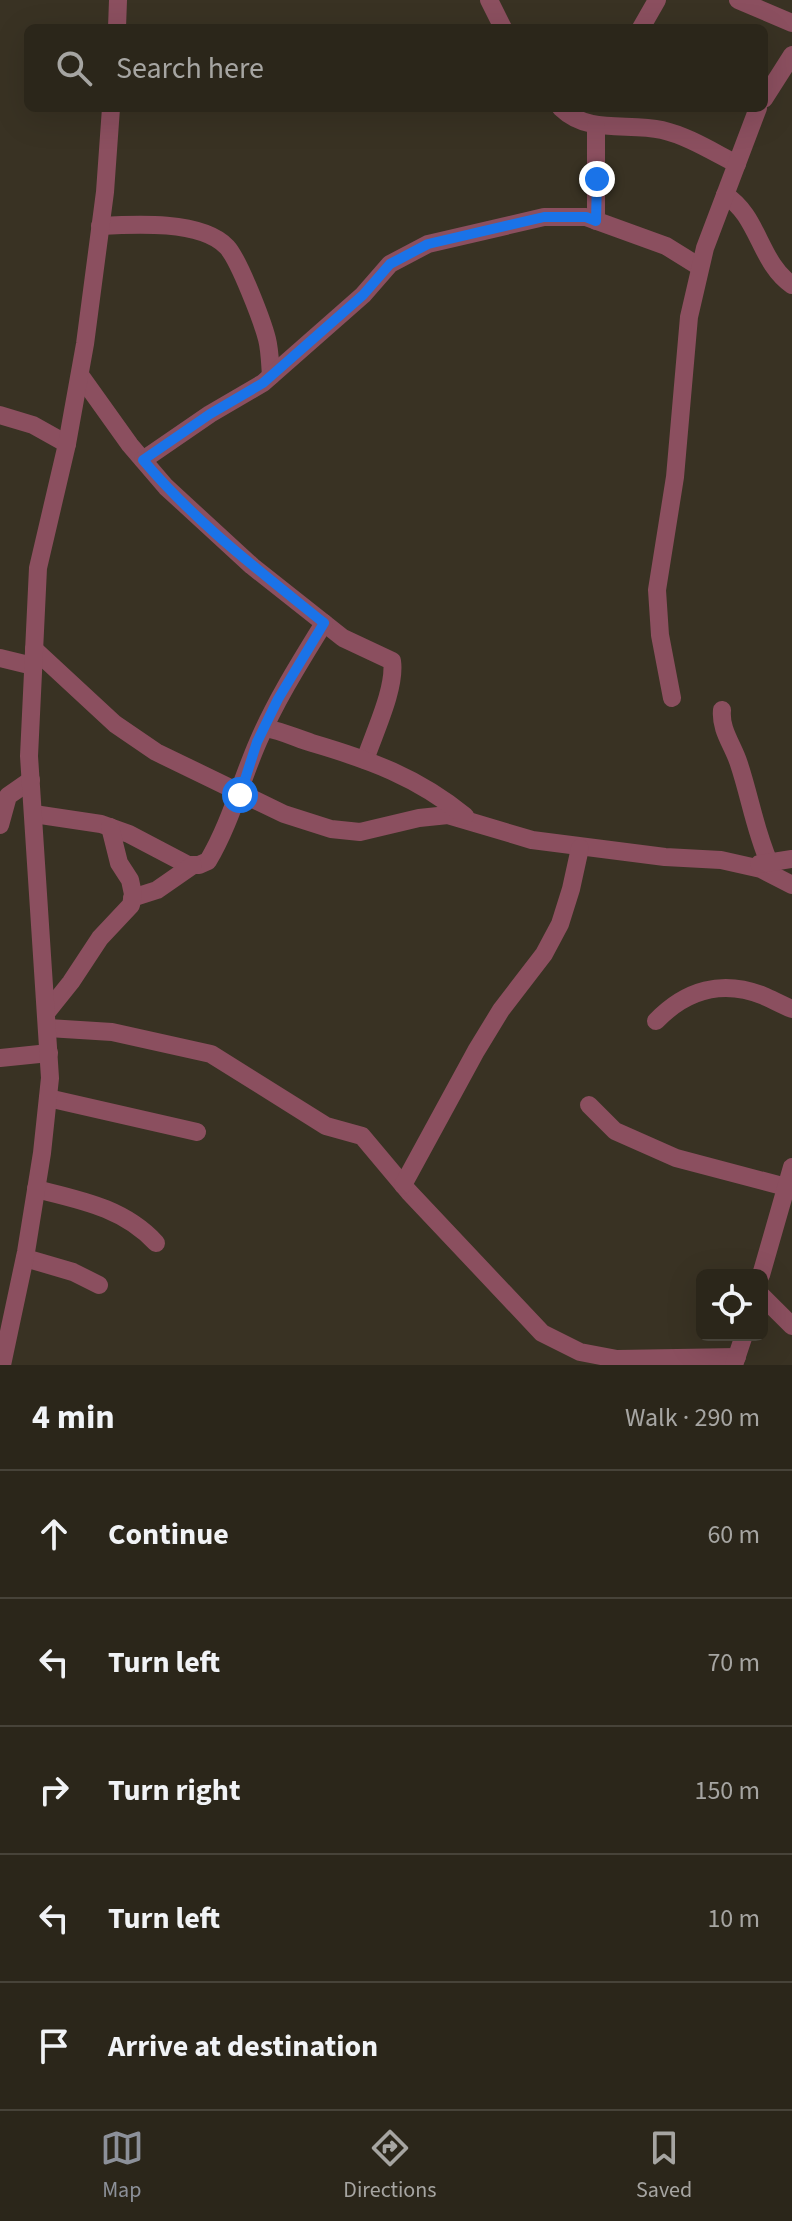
<!DOCTYPE html>
<meta charset="utf-8">
<style>
:root{--surface:#2b261a;--page:#373227;--text:#f1f3f6;--muted:#a6a5a2;--line:#474339;--accent:#8c9099}
body{margin:0;font-family:"Source Sans 3",sans-serif;background:var(--page);color:var(--text)}
.controls{position:absolute;right:24px;bottom:24px;display:grid;overflow:hidden;border-radius:12px;box-shadow:0 8px 32px #0002}
.controls button{width:72px;height:72px;display:grid;place-items:center;padding:0;border:0;border-bottom:2px solid var(--line);background:var(--surface);color:var(--text);font:40px sans-serif}
.stop{position:absolute;width:24px;height:24px;margin:-18px;border:6px solid #1a73e8;border-radius:50%;background:#fff}
.stop.end{background:#1a73e8;border-color:#fff;box-shadow:0 2px 8px #0008}
.list{margin:0;padding:0;list-style:none}
h2{display:flex;justify-content:space-between;align-items:center;height:104px;margin:0;padding:0 32px;font-size:34px}
h2 small{font-size:26px;font-weight:400;color:var(--muted)}
.list li{display:grid;grid-template-columns:52px 1fr auto;gap:24px;align-items:center;box-sizing:border-box;height:128px;padding:0 32px;border-top:2px solid var(--line)}
.list b{display:block;font-size:30px;white-space:nowrap}
.list em{font-size:26px;font-style:normal;color:var(--muted)}
.icon{flex:none;width:44px;height:44px;fill:none;stroke:currentColor;stroke-width:2;stroke-linecap:round;stroke-linejoin:round}
.map{position:relative;flex:none;width:792px;height:1365px;overflow:hidden}
.search{position:absolute;background:var(--surface);box-shadow:0 8px 32px #0002;left:24px;right:24px;top:24px;height:88px;display:flex;align-items:center;gap:20px;box-sizing:border-box;padding:0 28px;border-radius:12px;color:var(--muted);font-size:30px}
.sheet{height:744px;background:var(--surface)}
nav{display:flex;justify-content:space-around;align-items:center;box-sizing:border-box;height:112px;border-top:2px solid var(--line);background:var(--surface);font-size:22px;color:var(--muted)}
nav a{display:grid;justify-items:center;gap:4px}
nav .on{color:var(--accent)}
.map>svg:first-child{display:block}
.lines{fill:none;stroke-linecap:round;stroke-linejoin:round}
.street{stroke:#8b4f5f;stroke-width:18}
.route{stroke:#1a73e8;stroke-width:10}
</style>
<div class="map">
<svg width="792" height="1365" viewBox="0 0 792 1365">
<rect width="100%" height="100%" fill="#393223"/>
<g class="lines">
<g class="street">
<path d="M489 0 503 28"/>
<path d="M738 0 792 23"/>
<path d="M117 28 118 0"/>
<path d="M641 28 657 0"/>
<path d="M764 99 792 55"/>
<path d="M561 108C589 135 628 122 662 130 688 136 713 152 737 164"/>
<path d="M596 126V221"/>
<path d="M725 195C759 216 759 262 792 285"/>
<path d="M100 226C134 224 202 220 227 247 239 260 262 320 267 339 270 351 270 364 271 376"/>
<path d="M80 375 130 445 166 487 252 566 343 638 392 661C396 688 374 733 365 760"/>
<path d="M0 415 33 425 67 444"/>
<path d="M143 460 210 414 263 383 363 295 390 264 428 244 544 217H586L666 246 700 267"/>
<path d="M34 649 115 724 156 752 284 814 331 829 360 832 419 818 448 815 532 840 665 857 721 860 761 869 792 885"/>
<path d="M0 658 33 666"/>
<path d="M672 698 660 635 657 590 675 477 689 317 705 248 758 108"/>
<path d="M722 710C720 730 733 745 739 764 750 797 755 830 769 862"/>
<path d="M265 728C282 731 296 738 312 743 370 760 417 777 465 816"/>
<path d="M34 814 101 824 129 834 188 865H199L208 861C230 824 241 781 258 742 276 700 300 662 324 623"/>
<path d="M0 825 8 796 31 780"/>
<path d="M759 864 792 859"/>
<path d="M132 898 157 890 193 865"/>
<path d="M47 1012 71 982 100 938 131 905 133 894 130 880 119 863 110 827"/>
<path d="M656 1021C686 990 722 979 764 996 773 1000 782 1005 792 1009"/>
<path d="M48 1028 112 1032 211 1054 326 1126 362 1136 409 1192 542 1333 580 1352 617 1359 737 1357"/>
<path d="M0 1058 49 1053"/>
<path d="M48 1098 197 1132"/>
<path d="M589 1105 615 1131 676 1158 786 1187"/>
<path d="M403 1185 476 1051 501 1010 544 954 560 924 571 889 580 848"/>
<path d="M36 1189C80 1200 124 1208 156 1243"/>
<path d="M25 1258 73 1272 99 1285"/>
<path d="M761 1275 792 1167"/>
<path d="M762 1296 792 1326"/>
<path d="M2 1365 26 1252 42 1153 50 1078 29 756 38 568 67 444 85 344 105 192 111 108"/>
<path d="M734 1365 744 1335"/>
</g>
</g>
<g class="lines">
<path class="route" d="M240 795 257 742 278 699 324 623C261 572 196 523 143 460L210 414 263 383 363 295 390 264 428 244 544 217H586L596 221 597 179"/>
</g>
</svg>
<div class="controls">
<button><svg class="icon" aria-label="locate" viewBox="0 0 24 24"><circle cx="12" cy="12" r="6"/><path d="M12 2v4M12 18v4M2 12h4M18 12h4"/></svg></button>
</div>
<div class="stop" style="left:240px;top:795px"></div>
<div class="stop end" style="left:597px;top:179px"></div>
<div class="search"><svg class="icon" aria-label="search" viewBox="0 0 24 24"><circle cx="10" cy="10" r="6"/><path d="M15 15l6 6"/></svg>Search here</div>
</div>
<section class="sheet">
<h2>4 min<small>Walk · 290 m</small></h2>
<ul class="list">
<li><svg class="icon" aria-label="ahead" viewBox="0 0 24 24"><path d="M12 20V5M6 11l6-6 6 6"/></svg><div><b>Continue</b></div><em>60 m</em></li>
<li><svg class="icon" aria-label="left" viewBox="0 0 24 24"><path d="M17 20v-9H6M10 6l-5 5 5 5"/></svg><div><b>Turn left</b></div><em>70 m</em></li>
<li><svg class="icon" aria-label="right" viewBox="0 0 24 24"><path d="M7 20v-9h11M14 6l5 5-5 5"/></svg><div><b>Turn right</b></div><em>150 m</em></li>
<li><svg class="icon" aria-label="left" viewBox="0 0 24 24"><path d="M17 20v-9H6M10 6l-5 5 5 5"/></svg><div><b>Turn left</b></div><em>10 m</em></li>
<li><svg class="icon" aria-label="arrive" viewBox="0 0 24 24"><path d="M6 21V4h12l-3 4 3 4H6"/></svg><div><b>Arrive at destination</b></div></li>
</ul>
</section>
<nav>
<a class="on"><svg class="icon" aria-label="map" viewBox="0 0 24 24"><path d="M3 6l6-2 6 2 6-2v14l-6 2-6-2-6 2zM9 4v14M15 6v14"/></svg>Map</a>
<a><svg class="icon" aria-label="directions" viewBox="0 0 24 24"><path d="M12 3l9 9-9 9-9-9zM9 14v-3h6M13 9l2 2-2 2"/></svg>Directions</a>
<a><svg class="icon" aria-label="saved" viewBox="0 0 24 24"><path d="M7 4h10v16l-5-4-5 4z"/></svg>Saved</a>
</nav>
